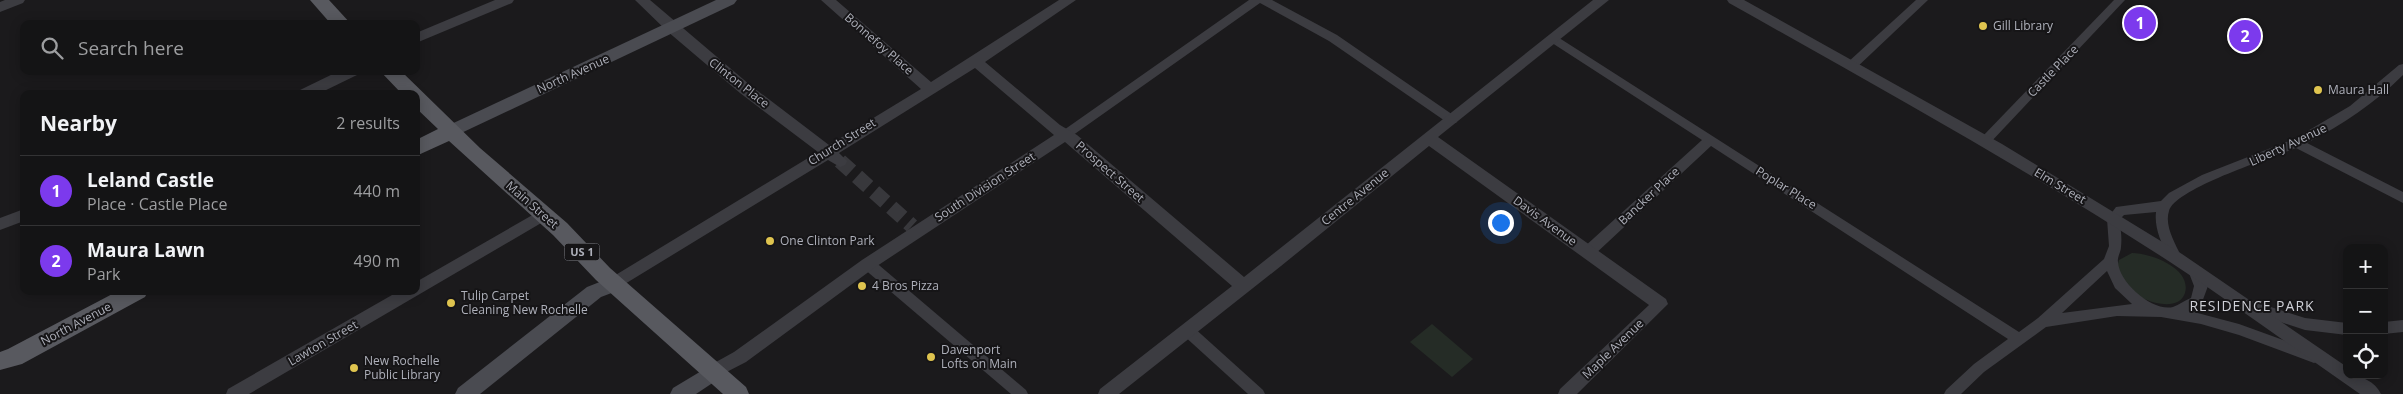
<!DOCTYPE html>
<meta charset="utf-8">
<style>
:root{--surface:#141415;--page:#212122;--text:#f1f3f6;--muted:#9d9ea0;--line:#333334;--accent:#7c3aed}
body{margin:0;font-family:"Open Sans",sans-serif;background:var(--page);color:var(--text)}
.controls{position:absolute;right:15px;bottom:15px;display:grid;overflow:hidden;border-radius:10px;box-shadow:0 2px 12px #0003}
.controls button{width:45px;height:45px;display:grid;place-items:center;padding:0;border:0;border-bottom:1px solid var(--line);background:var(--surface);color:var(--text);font:25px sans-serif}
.you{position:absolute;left:1500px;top:222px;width:18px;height:18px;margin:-12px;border:4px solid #fff;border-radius:50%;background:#1a73e8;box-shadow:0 0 0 8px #1a73e833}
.badge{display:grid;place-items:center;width:32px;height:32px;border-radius:50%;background:var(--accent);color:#fff;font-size:16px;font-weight:700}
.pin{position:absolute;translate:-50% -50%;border:2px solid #fff;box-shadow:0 1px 5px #0006}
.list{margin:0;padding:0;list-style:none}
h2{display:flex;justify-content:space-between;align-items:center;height:65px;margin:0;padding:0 20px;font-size:21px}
h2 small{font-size:16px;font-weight:400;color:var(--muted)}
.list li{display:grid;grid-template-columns:32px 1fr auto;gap:15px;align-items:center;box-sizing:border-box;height:70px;padding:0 20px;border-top:1px solid var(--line)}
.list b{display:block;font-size:19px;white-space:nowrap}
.list p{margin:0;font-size:16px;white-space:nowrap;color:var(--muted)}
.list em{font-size:16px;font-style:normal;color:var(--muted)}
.icon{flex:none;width:28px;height:28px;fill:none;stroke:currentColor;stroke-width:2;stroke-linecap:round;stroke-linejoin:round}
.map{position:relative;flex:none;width:2403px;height:394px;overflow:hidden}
.search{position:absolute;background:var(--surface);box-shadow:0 2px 12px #0003;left:20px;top:20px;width:400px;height:55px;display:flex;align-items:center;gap:12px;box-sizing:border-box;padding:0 18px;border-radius:10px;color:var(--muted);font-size:19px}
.panel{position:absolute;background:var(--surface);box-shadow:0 2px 12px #0003;left:20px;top:90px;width:400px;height:205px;border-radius:10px}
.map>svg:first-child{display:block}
.green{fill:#252c26}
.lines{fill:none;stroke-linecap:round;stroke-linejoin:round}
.tertiary-tunnel{stroke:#38383c;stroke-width:15;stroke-dasharray:15 8;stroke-linecap:butt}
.minor{fill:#3c3c41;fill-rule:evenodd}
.tertiary{fill:#3c3c41;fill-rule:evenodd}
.secondary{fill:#4a4b51;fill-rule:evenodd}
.primary{fill:#58595f;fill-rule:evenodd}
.poi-dot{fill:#dfc44f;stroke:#161517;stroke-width:2}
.labels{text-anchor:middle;stroke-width:4;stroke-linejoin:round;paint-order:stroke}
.shield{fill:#161517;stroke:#808289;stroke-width:1}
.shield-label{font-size:11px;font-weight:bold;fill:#aeb0ba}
.poi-label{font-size:12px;fill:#aeb0ba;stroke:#161517;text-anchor:start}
.street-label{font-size:12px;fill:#aeb0ba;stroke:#161517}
.neighbourhood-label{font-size:14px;letter-spacing:1px;fill:#cfd0d7;stroke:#161517}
</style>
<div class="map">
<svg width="2403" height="394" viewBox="0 0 2403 394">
<rect width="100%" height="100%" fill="#1b1a1c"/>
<g class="green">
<path d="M2132 253C2150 253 2192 268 2185 293 2178 314 2141 301 2130 290 2124 285 2121 274 2117 267L2119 260Z"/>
<path d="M1432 324 1473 359 1452 377 1410 342Z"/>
</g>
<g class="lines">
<path class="tertiary-tunnel" d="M840 161 912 226"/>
<g class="minor">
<path d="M1249 0H1272L1337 35 1456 117 1458 120 1456 123H1448L1329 41 1260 3 1069 138H1061L1059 135 1061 132Z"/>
<path d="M1916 0H1928L1855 69H1847L1845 66 1847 63Z"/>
<path d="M2114 0H2125L1989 144H1981L1979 141 1981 138Z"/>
<path d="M1553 34 2019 332 2038 318 2104 259 2109 246 2107 219 2116 207 2161 201 2169 193 2202 175 2294 139 2350 106 2399 65 2403 64V75C2375 103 2342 125 2307 143L2403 192V203L2296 148C2272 158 2176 188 2169 211 2164 226 2176 245 2182 258L2181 262H2171C2163 246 2154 230 2156 212L2124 215 2119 220C2121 229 2122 238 2121 247 2121 252 2117 257 2118 262 2119 283 2153 312 2173 307 2179 305 2185 300 2191 298L2194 286 2189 273 2191 269H2201L2208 286 2201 305 2190 311 2239 324 2319 353 2321 357 2319 361 2314 363 2239 335 2201 324 2161 317 2117 316 2046 327 1984 372 1961 394H1944L1946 390 1974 364 2008 339 1711 146 1593 256H1583L1582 252 1583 248 1702 140 1549 41 1547 38ZM2107 271 2115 288 2132 304 2062 313Z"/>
<path d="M868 259 873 260 1026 390 1028 394H1011L863 268 861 264 863 260Z"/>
<path d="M2252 301 2305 318 2347 323V335L2305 330 2247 311 2245 307 2247 303Z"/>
<path d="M2403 320V332L2384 334V322Z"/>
<path d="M1187 324 1192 326 1263 390 1265 394H1248L1182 334 1180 330 1182 326Z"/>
</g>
<g class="tertiary">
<path d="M5 0H25L23 3 0 12V2Z"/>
<path d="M495 0H514L512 3 416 43V33Z"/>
<path d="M635 0H650L750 85 829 145 921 89 821 0H836L931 82 1059 0H1076L985 62 1060 125 1077 135 1244 277 1593 0H1609L1438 137 1666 299 1668 304 1577 394H1558L1560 389 1649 305 1429 146 1281 266 1119 394H1098L1100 389 1232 286 1065 142 874 268 746 362 713 379 707 377 705 372 707 367 734 352 862 260 1054 135 975 68 839 153 847 161 845 165 840 167 828 160 615 290 609 289 607 284 609 279 818 152 740 93 667 31Z"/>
<path d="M1727 0H1744L2002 144 2097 202 2182 254 2347 367V375C2360 375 2375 381 2381 394H2360C2296 350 2234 304 2170 262 2027 169 1878 87 1729 3Z"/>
<path d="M339 71H359L357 75 318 94H298L300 90Z"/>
<path d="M24 209V221L0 230V218Z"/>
<path d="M543 209 548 211 551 215 548 219 249 394H226L228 389 399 291H416V282Z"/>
</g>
<g class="secondary">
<path d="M716 0H737L734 4 457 135 451 137 445 135 443 131 445 127Z"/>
<path d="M615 276 622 279 624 284 622 289 601 297 480 394H455L458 388 587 287Z"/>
<path d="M713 364 720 366 723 372 720 378 696 394H670L673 388Z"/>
</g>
<g class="primary">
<path d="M310 0H329L351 24H331Z"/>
<path d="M380 71H401L480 148 567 223 610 268 746 387 749 394H723L596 280 553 235 449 141 416 156V140L438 129 416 108V94H402Z"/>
<path d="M118 291H148L145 297 22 364 0 370V352L8 349Z"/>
</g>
</g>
<g class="poi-dot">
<circle cx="1983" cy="26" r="5"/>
<circle cx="2318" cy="90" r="5"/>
<circle cx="770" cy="241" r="5"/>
<circle cx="862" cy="286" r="5"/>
<circle cx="451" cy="303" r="5"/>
<circle cx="931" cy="357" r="5"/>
<circle cx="354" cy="368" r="5"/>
</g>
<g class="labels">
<rect class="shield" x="564.5" y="243.5" width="35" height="17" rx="4"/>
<g class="shield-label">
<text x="582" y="256">US 1</text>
</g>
<g class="poi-label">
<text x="1993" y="30">Gill Library</text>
<text x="2328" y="94">Maura Hall</text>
<text x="780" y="245">One Clinton Park</text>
<text x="872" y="290">4 Bros Pizza</text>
<text x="461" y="300">Tulip Carpet<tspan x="461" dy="14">Cleaning New Rochelle</tspan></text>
<text x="941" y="354">Davenport<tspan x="941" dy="14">Lofts on Main</tspan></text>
<text x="364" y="365">New Rochelle<tspan x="364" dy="14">Public Library</tspan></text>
</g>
<g class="street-label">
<text transform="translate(879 44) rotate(41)" y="4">Bonnefoy Place</text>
<text transform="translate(2053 71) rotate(-46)" y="4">Castle Place</text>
<text transform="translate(573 74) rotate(-24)" y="4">North Avenue</text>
<text transform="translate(739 83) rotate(38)" y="4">Clinton Place</text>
<text transform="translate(842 142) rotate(-32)" y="4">Church Street</text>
<text transform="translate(2288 145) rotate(-25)" y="4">Liberty Avenue</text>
<text transform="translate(1110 172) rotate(41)" y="4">Prospect Street</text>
<text transform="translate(2060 186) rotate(31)" y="4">Elm Street</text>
<text transform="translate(985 187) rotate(-33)" y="4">South Division Street</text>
<text transform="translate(1786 188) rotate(32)" y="4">Poplar Place</text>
<text transform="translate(1649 196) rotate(-43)" y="4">Bancker Place</text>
<text transform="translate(1355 197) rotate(-39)" y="4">Centre Avenue</text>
<text transform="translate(532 205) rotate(41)" y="4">Main Street</text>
<text transform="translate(1545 221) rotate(36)" y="4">Davis Avenue</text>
<text transform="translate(76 324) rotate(-28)" y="4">North Avenue</text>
<text transform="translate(323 343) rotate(-30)" y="4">Lawton Street</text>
<text transform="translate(1613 349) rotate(-44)" y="4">Maple Avenue</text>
</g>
<g class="neighbourhood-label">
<text x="2252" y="311">RESIDENCE PARK</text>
</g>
</g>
</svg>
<div class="controls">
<button>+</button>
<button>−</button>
<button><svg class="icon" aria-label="locate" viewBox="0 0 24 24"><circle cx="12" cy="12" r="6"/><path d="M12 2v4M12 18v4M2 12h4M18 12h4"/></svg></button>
</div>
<div class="you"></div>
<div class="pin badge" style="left:2140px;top:23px">1</div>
<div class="pin badge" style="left:2245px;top:36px">2</div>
<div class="search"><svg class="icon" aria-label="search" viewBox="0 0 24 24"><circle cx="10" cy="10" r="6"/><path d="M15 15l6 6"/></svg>Search here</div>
<section class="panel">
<h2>Nearby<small>2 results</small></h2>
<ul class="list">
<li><span class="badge">1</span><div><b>Leland Castle</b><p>Place · Castle Place</p></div><em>440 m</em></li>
<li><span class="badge">2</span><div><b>Maura Lawn</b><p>Park</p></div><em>490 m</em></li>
</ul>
</section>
</div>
